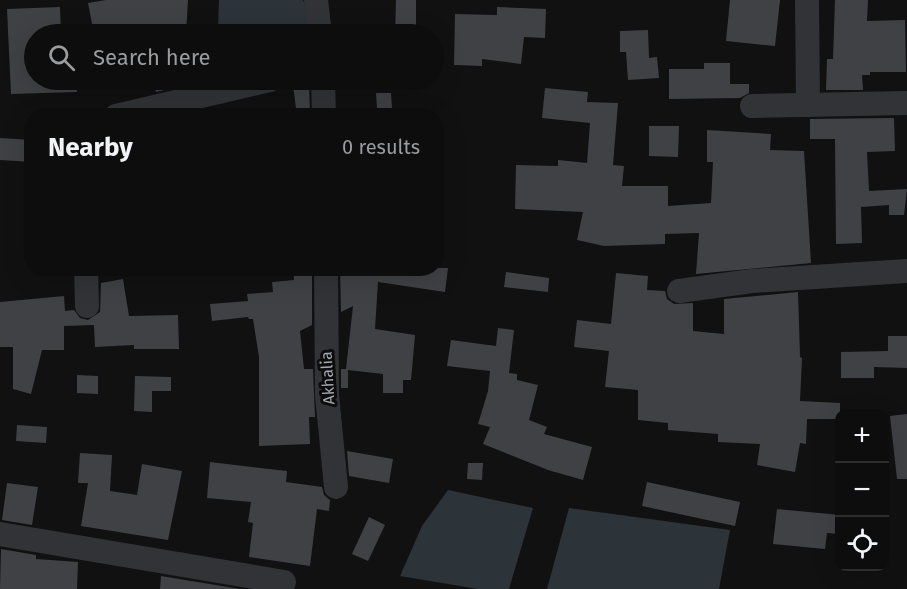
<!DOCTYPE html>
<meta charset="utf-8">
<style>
:root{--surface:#0d0d0e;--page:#161617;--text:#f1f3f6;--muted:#9a9c9e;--line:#2d2d2e}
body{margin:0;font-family:"Fira Sans",sans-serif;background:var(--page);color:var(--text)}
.controls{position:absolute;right:18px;bottom:18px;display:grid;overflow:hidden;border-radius:12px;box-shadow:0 6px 24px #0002}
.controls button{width:54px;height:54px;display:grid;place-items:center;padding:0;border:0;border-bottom:2px solid var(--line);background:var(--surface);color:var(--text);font:30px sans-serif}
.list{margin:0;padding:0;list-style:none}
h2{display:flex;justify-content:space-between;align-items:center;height:78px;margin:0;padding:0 24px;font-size:26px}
h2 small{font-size:20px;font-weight:400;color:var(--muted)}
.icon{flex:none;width:33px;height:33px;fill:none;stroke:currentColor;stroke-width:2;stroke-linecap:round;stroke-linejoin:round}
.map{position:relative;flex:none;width:907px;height:589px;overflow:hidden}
.search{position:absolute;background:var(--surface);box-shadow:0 6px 24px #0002;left:24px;top:24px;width:420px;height:66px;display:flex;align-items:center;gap:15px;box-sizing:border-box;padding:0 21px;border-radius:33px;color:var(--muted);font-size:22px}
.panel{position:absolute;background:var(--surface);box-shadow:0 6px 24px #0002;left:24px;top:108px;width:420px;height:168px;border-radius:24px}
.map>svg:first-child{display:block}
.water{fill:#2c3339}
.building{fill:#404145}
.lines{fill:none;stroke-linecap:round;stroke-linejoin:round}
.minor{stroke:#323337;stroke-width:24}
.labels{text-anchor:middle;stroke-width:6;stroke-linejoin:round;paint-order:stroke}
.street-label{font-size:16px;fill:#a3a8b1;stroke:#0c0c0d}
</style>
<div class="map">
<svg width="907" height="589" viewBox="0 0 907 589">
<rect width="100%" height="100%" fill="#111112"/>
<g class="water">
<path d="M219 0H303L308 12V31L293 34H228L218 27Z"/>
<path d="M448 490 533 508 509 589H478L400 576 422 526Z"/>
<path d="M569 508 730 530 719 589H547Z"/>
</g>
<g class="building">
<path d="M106 0H188L186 34H94L88 3Z"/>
<path d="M396 0H416V34H395Z"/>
<path d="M730 0H780L775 46 726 41Z"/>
<path d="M835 0H868L867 21 905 20 906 72H870V75H862L863 90H826L827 59H833Z"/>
<path d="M60 7 61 34H34V80H76L77 92 11 94 7 9Z"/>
<path d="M497 7 546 9 545 38 524 37 521 64 482 59V66L454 65 455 14 497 15Z"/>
<path d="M648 30 649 58 657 57 659 78 628 80 626 52H620V31Z"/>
<path d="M704 63H730V84H749V93L740 98 669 99V69H704Z"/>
<path d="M153 80H204L205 81 156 92Z"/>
<path d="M309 83 310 115 297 116 293 85Z"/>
<path d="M545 88 588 92 587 102 618 103 613 165 624 166 622 186H668V206L711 203 713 162H707V130L771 134 770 150 804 151 811 263 696 274 699 233 665 234V244L604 246 577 240 583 212 515 209 516 165 558 166V160L587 163 590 123 542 118Z"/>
<path d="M376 93H391L392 108H377Z"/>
<path d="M894 118 895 151 867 152 869 191 907 189 904 215H889V205L861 207 862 243 836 244 835 139H810V119Z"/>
<path d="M649 126H679L678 157 649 156Z"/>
<path d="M0 138 32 140V162L0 160Z"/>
<path d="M312 268V325L300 331 304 369H313L315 417H309L310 444 259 446V357L253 319H249L248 317 212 321 210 304 248 301 247 294 273 292 272 282 294 280 293 269Z"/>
<path d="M340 268H448L445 292 378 282 375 329 415 335 411 380H403V393H383V374L348 370V388H341V369H346L353 306 341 312Z"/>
<path d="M506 272 549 278 548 292 504 287Z"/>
<path d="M616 273 648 276 647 290 665 291 667 299 674 304 693 303V331L724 334V299L798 292 800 357 802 358 800 401 840 403V419H807L806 444 800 443 795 472 757 465 760 444 718 442V434L668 430V423L638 420V390L605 387 609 351 574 347 577 320 611 324Z"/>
<path d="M123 279 129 316 178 315 179 349H134V345L95 347 94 325 64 326V350H42L31 394 13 389V347H0V302L64 296 65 311 74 310 80 318 88 320 100 312 101 283Z"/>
<path d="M498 328 514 330 509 373 517 374V380L538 385 529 420 547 427 544 434 592 447 583 480 548 470 483 444 490 427 478 424 488 391 490 371 447 366 451 340 496 346Z"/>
<path d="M888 336H907V368L874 367V378H841V352L888 351Z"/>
<path d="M77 375 98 376V394L77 393Z"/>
<path d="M135 376 171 377V391H152V412L134 411Z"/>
<path d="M907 414V479H897L890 416Z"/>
<path d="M17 425 47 427 46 443 16 441Z"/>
<path d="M347 451 393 459 389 483 349 476Z"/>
<path d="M80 453 112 455 110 491 137 495 142 464 182 471 168 540 81 526 88 483H78Z"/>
<path d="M210 462 287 471 286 482 322 487 324 495 330 500 329 511 317 509 310 566 249 557 253 523 248 522 251 502 207 498Z"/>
<path d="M468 463H483L482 480 467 479Z"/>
<path d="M647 482 740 502 735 526 642 506Z"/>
<path d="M7 483 38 487 32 525 2 520Z"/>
<path d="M777 509 840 515V534L827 533 825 549 773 544Z"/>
<path d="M369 517 385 525 368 561 352 554Z"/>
<path d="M1 549 36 555V559L78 562 77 589H0Z"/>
<path d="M161 576 240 589H160Z"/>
</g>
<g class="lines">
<g class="minor">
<path d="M316 0 320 34"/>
<path d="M807 0 808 105"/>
<path d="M323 80 324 116"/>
<path d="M752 106 907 103"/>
<path d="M116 116 270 80"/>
<path d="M86 268 87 306"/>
<path d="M326 268 327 395 336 487"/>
<path d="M679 291 752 281 907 271"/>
<path d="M0 534 284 582"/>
</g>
</g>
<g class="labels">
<g class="street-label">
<text transform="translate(327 378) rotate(-93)" y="6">Akhalia</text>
</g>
</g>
</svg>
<div class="controls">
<button>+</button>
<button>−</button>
<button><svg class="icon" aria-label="locate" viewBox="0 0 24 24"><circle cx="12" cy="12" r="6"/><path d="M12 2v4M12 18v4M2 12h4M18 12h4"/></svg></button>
</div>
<div class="search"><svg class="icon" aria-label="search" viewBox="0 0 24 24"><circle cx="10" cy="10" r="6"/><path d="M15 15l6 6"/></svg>Search here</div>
<section class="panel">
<h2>Nearby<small>0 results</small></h2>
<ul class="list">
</ul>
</section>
</div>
